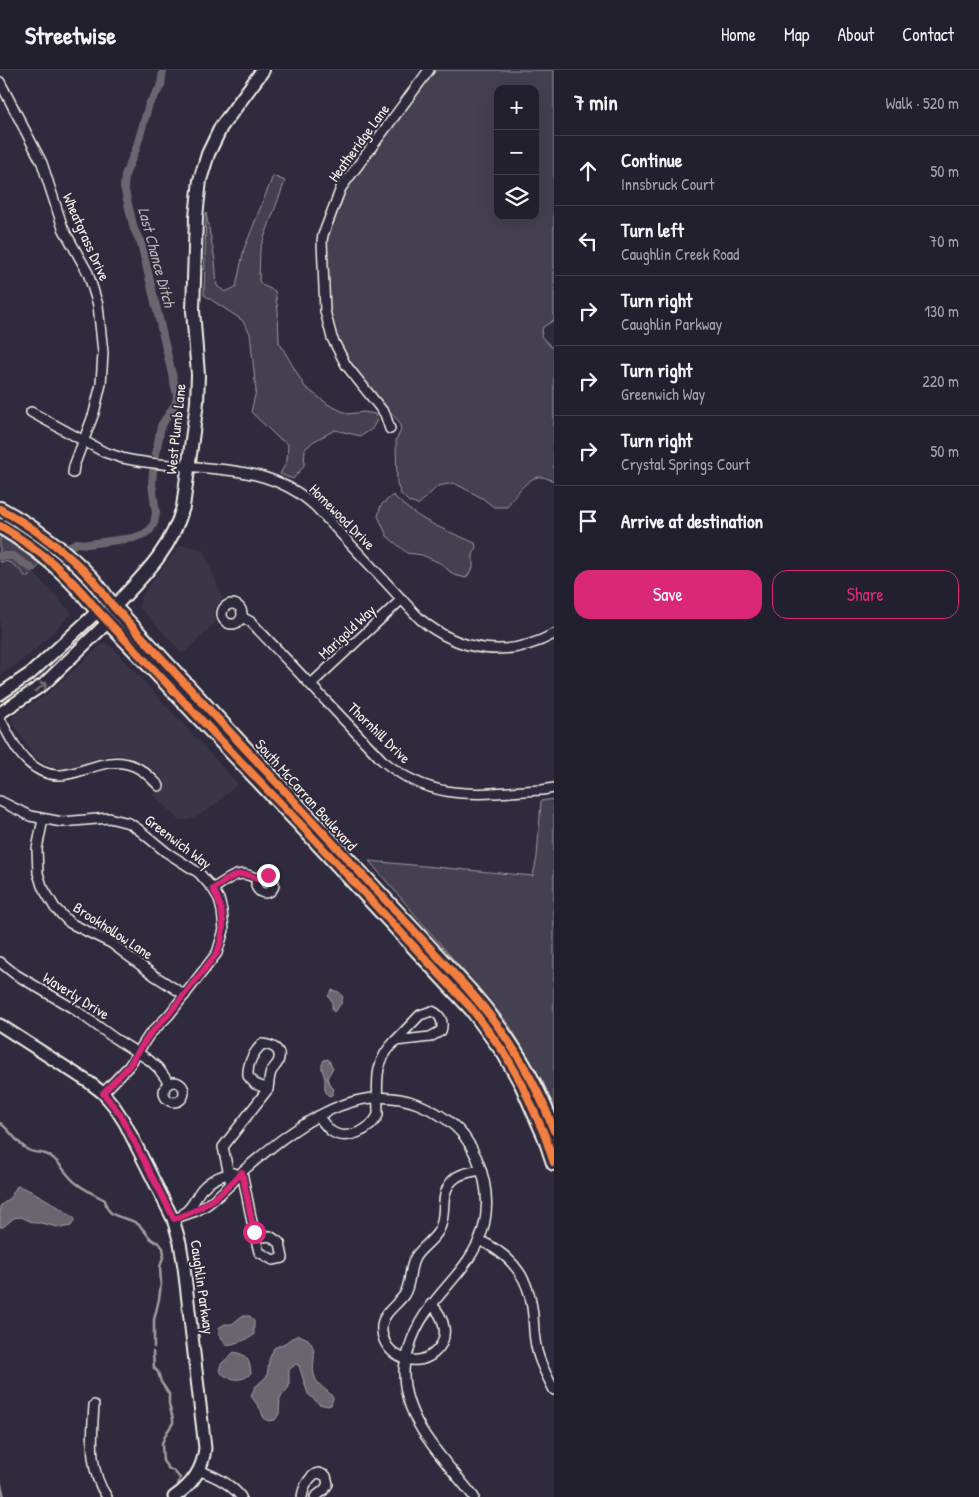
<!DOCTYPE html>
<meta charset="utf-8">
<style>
:root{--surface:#23202e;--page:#2f2d3a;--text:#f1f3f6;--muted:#a3a3aa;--line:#403e4a;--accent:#db2777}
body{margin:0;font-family:"Patrick Hand",sans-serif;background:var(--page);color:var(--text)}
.controls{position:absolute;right:15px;top:15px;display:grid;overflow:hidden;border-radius:10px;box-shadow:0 5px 20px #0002}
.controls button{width:45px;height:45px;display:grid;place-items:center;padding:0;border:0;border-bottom:1px solid var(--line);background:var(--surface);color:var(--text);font:25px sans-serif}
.stop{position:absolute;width:15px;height:15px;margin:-11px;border:4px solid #db2777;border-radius:50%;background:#fff}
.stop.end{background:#db2777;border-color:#fff;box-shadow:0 1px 5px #0008}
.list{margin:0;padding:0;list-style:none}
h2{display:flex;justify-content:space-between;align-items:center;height:65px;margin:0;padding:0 20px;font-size:21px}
h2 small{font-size:16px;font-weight:400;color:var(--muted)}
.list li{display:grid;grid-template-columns:32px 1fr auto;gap:15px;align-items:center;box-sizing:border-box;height:70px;padding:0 20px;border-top:1px solid var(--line)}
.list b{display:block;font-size:19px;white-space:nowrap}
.list p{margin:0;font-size:16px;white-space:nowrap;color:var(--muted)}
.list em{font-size:16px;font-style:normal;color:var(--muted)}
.actions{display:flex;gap:10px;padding:15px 20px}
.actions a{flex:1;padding:11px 0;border:1px solid var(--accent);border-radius:15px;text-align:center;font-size:18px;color:var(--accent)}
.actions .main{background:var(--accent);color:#fff}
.icon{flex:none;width:28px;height:28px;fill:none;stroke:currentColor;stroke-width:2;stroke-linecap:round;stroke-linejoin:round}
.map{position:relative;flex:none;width:554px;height:1427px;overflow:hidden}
header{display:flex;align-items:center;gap:30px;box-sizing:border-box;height:70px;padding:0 25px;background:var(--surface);border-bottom:1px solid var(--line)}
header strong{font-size:24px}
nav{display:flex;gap:28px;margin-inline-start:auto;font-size:18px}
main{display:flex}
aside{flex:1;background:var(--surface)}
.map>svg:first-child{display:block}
.built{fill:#3b3647}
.green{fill:#454050;stroke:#9c989c;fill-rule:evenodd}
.water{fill:#6a6670;stroke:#a19ea0}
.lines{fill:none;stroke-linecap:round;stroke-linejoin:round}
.stream{stroke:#a19ea0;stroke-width:2.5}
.canal{stroke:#6a6670;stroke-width:8}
.minor-casing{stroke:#f4f1e8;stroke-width:12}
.tertiary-casing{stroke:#f4f1e8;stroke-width:15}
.secondary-casing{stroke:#f4f1e8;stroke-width:16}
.primary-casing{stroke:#f4f1e8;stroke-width:18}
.minor{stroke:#2f2a3d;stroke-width:9}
.tertiary{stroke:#2f2a3d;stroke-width:11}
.secondary{stroke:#2f2a3d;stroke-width:12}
.primary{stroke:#2f2a3d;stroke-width:14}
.cycleway-casing{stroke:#2f2a3d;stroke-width:11}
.cycleway{stroke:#f27e40;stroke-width:8}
.oneway{stroke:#747079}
.route{stroke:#db2777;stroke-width:6}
.labels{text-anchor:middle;stroke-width:4;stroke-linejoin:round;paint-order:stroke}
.street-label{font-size:15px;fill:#f4f1e8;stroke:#2f2a3d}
.water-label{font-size:16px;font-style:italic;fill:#b6b2b2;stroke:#2f2a3d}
</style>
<header>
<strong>Streetwise</strong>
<nav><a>Home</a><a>Map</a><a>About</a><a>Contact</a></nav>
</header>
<main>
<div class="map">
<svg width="554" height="1427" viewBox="0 0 554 1427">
<rect width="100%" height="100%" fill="#2f2a3d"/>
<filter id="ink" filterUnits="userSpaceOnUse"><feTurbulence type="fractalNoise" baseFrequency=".02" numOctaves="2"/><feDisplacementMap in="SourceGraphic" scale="10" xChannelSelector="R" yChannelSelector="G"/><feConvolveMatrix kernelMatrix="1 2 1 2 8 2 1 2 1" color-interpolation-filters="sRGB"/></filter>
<g filter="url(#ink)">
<g class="built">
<path d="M180 475 203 479 223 529 215 538 214 544 216 552 183 584 138 536 143 524Z"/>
<path d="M4 491 13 494 27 508 33 502 72 543 34 581 16 595 0 605V492Z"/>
<path d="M105 573 113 578 238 714 208 740 190 750H178L154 724 164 710 144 693 119 685H107L75 696 62 698 51 696 41 691 32 684 13 653 12 647 16 644 45 626 100 576Z"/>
</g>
<g class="green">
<path d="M436 0H554V250L543 257 541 266 554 280V411C548 409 541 405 535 408 525 411 513 428 507 437H494L482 428 454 413 438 416 418 435 409 432 401 424 397 414 396 370 401 360 399 352 349 291 334 263 329 245 325 177 329 160 345 122ZM498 19H535V146H498Z"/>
<path d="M273 106 285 111 260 179 259 211 262 215 275 221 278 241 279 272 305 317 329 335 348 344 364 342 375 344 377 350 372 359 361 366 335 360 314 371 305 379 304 396 293 409 280 404 287 391 288 374 277 367 251 342 256 321 250 263 242 250 204 225 206 143 215 190 217 216 225 222 236 217 244 179Z"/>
<path d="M393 425C421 453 440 457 475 473L476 477 473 485V498L466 508 454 505 440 493 422 485 407 483 387 466 378 446 381 435Z"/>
<path d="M0 466 31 487 40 495 27 508C19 500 12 489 0 492Z"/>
<path d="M554 729V1038L543 1012 508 953 369 791 533 806 537 787 541 731Z"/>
</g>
<g class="water">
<path d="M332 920 339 922 343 927 341 934 334 942 332 940V931L328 926Z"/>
<path d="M328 989 333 998 327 1008 330 1015 334 1019 332 1025 329 1026C323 1020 325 1017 325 1010 324 1002 319 998 324 990Z"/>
<path d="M17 1116C30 1118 65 1140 75 1149L71 1156 61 1158 41 1153H34L21 1147 14 1148 3 1157H0V1136L9 1129Z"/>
<path d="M242 1246H250L254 1251V1265C250 1269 231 1275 226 1275L219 1265 218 1258 225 1254H232Z"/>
<path d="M299 1265 308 1269C320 1283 310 1293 315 1307 318 1317 328 1319 333 1328L331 1335 328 1336 319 1334 308 1324 299 1296 296 1294 289 1300V1317L280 1328 279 1344 275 1350 269 1351 264 1349 261 1340 251 1326 255 1317 267 1306 269 1290 274 1278 285 1273 292 1268Z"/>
<path d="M234 1282C247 1284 250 1291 251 1303 243 1313 227 1310 219 1301L221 1294Z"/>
</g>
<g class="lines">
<g class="stream">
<path d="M0 1053C10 1060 17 1073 28 1080 35 1084 45 1081 53 1088 61 1094 67 1106 76 1113 85 1120 95 1125 105 1130 108 1152 126 1144 139 1155 146 1161 149 1171 159 1173L163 1178 164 1184 160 1197 161 1214 159 1229 154 1250V1277"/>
<path d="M153 1282 154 1298 158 1302 161 1312 169 1324V1334L173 1349V1353L167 1362 162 1373 163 1391 169 1399 174 1401 180 1408 178 1415"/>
<path d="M0 1411 4 1427"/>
</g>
<g class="canal">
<path d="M156 383 161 356 176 333 177 325 141 173 134 159 124 117 125 105 136 79 149 34 161 16 163 0"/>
<path d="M70 476 77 473 88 474 133 468 144 464 150 460 154 453 156 443 152 414 153 402"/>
<path d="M0 486H13L31 498"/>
</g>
<defs>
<g id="minor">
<path d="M0 12 42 93 63 158 88 203 98 235 103 283 101 314 94 343 74 396 73 403"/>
<path d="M31 342 104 382 122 388C188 404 263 386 316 437L420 549C460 582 508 589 554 564"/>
<path d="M390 359 385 344 346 295 332 268 325 241 322 171 323 165 341 118 429 0"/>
<circle cx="232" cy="544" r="10"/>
<path d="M242 547 251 552 382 690C434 734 480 723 542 720L554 718"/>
<path d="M311 614 402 529"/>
<path d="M0 649C8 663 15 680 27 691 66 728 95 678 136 697 145 701 152 709 159 716"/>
<path d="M0 731 30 746 62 752 109 748 129 753 138 759 166 782 199 803 213 819 219 829 222 841 224 860 217 883 169 945 149 965 129 996 103 1023"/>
<path d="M43 749 37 779 38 803 42 816 55 838 70 853 111 873 155 906 185 925"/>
<circle cx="265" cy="814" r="9"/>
<path d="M213 819C230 808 238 798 257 809"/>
<path d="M0 892 15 904 74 939 114 968 149 990 158 998 169 1013"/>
<path d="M432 941C441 945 444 952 441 961L430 967 395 971 420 945Z"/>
<path d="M262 974C272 975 283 979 278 992 276 996 273 998 271 1002 269 1007 269 1013 268 1019L255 1014 248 1006C247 994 254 982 262 974Z"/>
<circle cx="174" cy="1022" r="10"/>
<path d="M318 1046C322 1051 326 1057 331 1061 346 1072 371 1060 378 1045 378 1015 372 994 395 971"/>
<path d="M242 1102 254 1162"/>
<path d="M231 1114 223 1077 268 1019"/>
<path d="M184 1143C193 1137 195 1128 201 1120 210 1109 221 1105 234 1103"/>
<path d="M173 1149 196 1141 208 1134C216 1128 224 1121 231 1114 235 1110 239 1105 244 1100 290 1061 353 1009 418 1034 435 1041 452 1051 464 1066 483 1092 492 1127 483 1159 469 1207 422 1228 409 1279 407 1287 404 1293 404 1301 403 1352 445 1390 474 1427"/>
<path d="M254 1162 263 1167 270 1166 280 1173 283 1188 273 1190 259 1182Z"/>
<path d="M479 1170C505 1182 526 1202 531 1232 534 1244 533 1257 535 1270 537 1288 546 1304 554 1320"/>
<path d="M431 1234C445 1247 451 1269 434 1283 413 1301 379 1283 382 1255 384 1242 397 1235 404 1225 412 1213 408 1198 416 1186 423 1176 434 1170 439 1160 448 1144 438 1125 453 1110 460 1103 471 1102 481 1100"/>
<path d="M94 1335C92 1367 88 1400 107 1427"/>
<path d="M200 1401C215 1406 231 1414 241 1427"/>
<path d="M302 1427C303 1418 310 1404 319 1403L326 1406 328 1414 324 1420 315 1427"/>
</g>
<g id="tertiary">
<path d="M0 624 31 603 98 541"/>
<path d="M0 643 44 614 108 552"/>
<path d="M0 955 90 1013 103 1023 114 1036 125 1053 173 1149 180 1173 184 1197 205 1378C203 1399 192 1415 174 1427"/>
</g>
<path id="secondary" d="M114 537C144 505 171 480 183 437L197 332 198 305 193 240 196 147 200 110 208 84 221 57 263 0"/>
<g id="primary">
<path d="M0 439C32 456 68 483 92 509 100 518 106 528 114 537L468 919C506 962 535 1008 554 1061"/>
<path d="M0 456C42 481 67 503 98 541L301 755 472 939 505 984 522 1014 545 1066 554 1093"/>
</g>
</defs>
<use href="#minor" class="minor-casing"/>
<use href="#tertiary" class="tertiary-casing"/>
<use href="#secondary" class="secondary-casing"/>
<use href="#primary" class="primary-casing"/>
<use href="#minor" class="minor"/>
<use href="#tertiary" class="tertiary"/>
<use href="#secondary" class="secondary"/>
<use href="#primary" class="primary"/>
<defs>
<g id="cycleway">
<path d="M0 439C32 456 68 483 92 509 100 518 106 528 114 537L468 919C506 962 535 1008 554 1061"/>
<path d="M0 456C42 481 67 503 98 541L301 755 472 939 505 984 522 1014 545 1066 554 1093"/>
</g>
</defs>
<use href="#cycleway" class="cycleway-casing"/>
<use href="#cycleway" class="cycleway"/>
</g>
<defs><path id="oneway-shaft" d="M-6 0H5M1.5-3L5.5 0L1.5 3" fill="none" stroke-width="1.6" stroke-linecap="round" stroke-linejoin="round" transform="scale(1.25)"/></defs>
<use class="oneway" href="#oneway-shaft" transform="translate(41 617) rotate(-37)"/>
</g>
<g class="lines" filter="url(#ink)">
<path class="route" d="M254 1162 242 1102C222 1125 202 1140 174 1149L120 1044 103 1023 129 996 149 965 169 944 217 883C226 860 225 841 213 819 230 808 238 798 258 809L262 805H268"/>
</g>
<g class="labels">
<g class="street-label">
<text transform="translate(359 73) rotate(-54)" y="5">Heatheridge Lane</text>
<text transform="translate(86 167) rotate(66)" y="5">Wheatgrass Drive</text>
<text transform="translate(176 359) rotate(-84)" y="5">West Plumb Lane</text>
<text transform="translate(342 447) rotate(45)" y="5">Homewood Drive</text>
<text transform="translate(347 562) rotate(-43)" y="5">Marigold Way</text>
<text transform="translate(379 663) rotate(44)" y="5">Thornhill Drive</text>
<text transform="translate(306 725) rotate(48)" y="5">South McCarran Boulevard</text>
<text transform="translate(178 772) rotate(37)" y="5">Greenwich Way</text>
<text transform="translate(113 861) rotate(33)" y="5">Brookhollow Lane</text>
<text transform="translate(76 926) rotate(32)" y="5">Waverly Drive</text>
<text transform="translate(202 1217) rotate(82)" y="5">Caughlin Parkway</text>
</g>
<g class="water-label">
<text transform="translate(157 187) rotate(75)" y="6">Last Chance Ditch</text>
</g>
</g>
</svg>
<div class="controls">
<button>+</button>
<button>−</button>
<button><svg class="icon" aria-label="layers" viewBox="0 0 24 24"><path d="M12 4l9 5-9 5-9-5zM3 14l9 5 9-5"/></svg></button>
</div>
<div class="stop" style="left:254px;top:1162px"></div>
<div class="stop end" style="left:268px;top:805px"></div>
</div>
<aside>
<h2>7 min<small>Walk · 520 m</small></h2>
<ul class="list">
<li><svg class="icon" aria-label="ahead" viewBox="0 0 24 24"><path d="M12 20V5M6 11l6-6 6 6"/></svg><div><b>Continue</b><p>Innsbruck Court</p></div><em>50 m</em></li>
<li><svg class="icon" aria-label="left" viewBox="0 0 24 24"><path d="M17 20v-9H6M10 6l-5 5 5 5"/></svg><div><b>Turn left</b><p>Caughlin Creek Road</p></div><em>70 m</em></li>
<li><svg class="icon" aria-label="right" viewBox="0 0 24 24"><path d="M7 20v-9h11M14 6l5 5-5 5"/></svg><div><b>Turn right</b><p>Caughlin Parkway</p></div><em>130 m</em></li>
<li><svg class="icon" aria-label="right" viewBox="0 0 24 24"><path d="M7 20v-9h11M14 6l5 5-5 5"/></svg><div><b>Turn right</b><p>Greenwich Way</p></div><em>220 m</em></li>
<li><svg class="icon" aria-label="right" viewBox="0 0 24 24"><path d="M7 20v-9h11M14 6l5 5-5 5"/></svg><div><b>Turn right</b><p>Crystal Springs Court</p></div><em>50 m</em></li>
<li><svg class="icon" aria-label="arrive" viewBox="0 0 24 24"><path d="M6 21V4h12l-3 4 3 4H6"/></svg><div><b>Arrive at destination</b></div></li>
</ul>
<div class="actions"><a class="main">Save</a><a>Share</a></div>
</aside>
</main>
